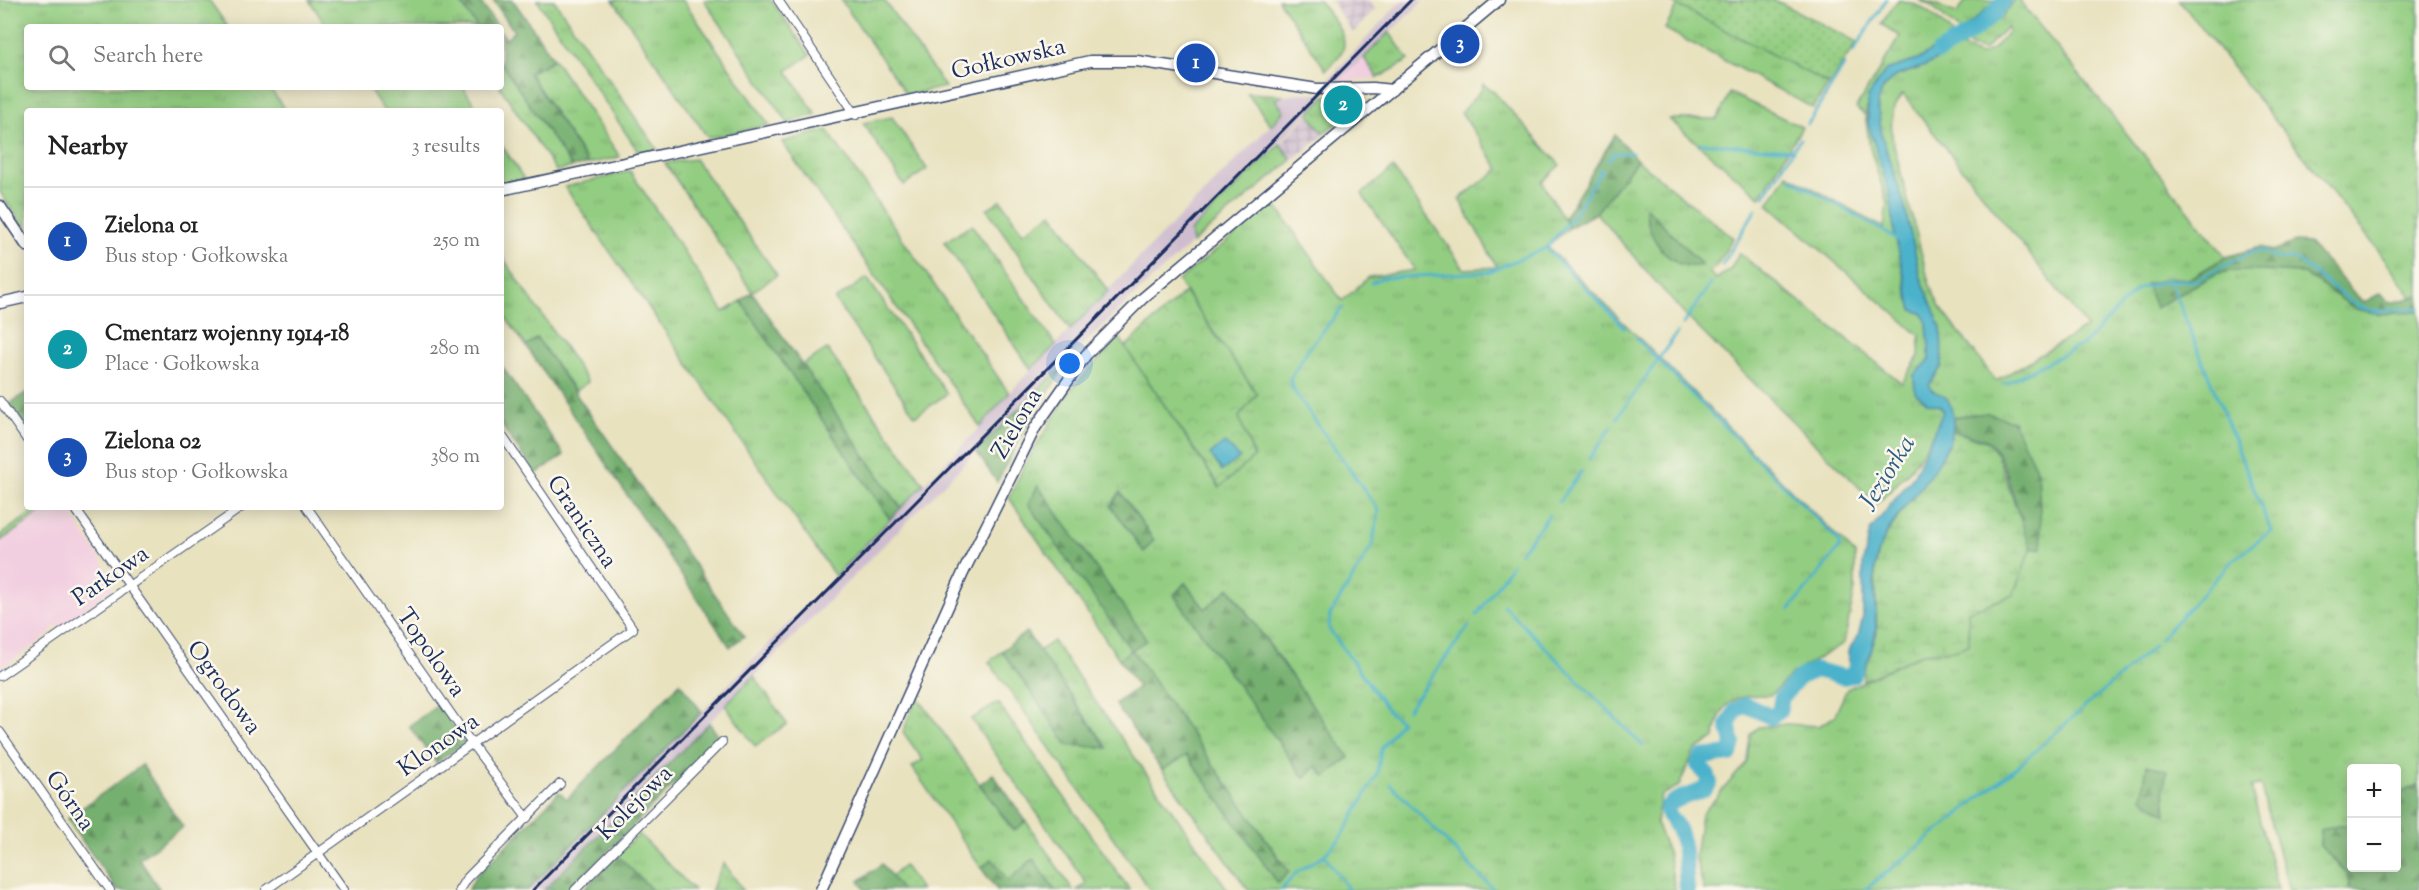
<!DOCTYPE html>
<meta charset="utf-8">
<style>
:root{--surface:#fff;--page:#f6f6f6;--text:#222;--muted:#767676;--line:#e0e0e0;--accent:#b45309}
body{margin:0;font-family:"Sorts Mill Goudy",serif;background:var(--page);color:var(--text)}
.controls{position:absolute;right:18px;bottom:18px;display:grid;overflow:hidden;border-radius:6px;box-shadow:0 3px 15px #0003}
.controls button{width:54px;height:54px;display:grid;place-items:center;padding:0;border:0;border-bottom:2px solid var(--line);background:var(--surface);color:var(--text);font:30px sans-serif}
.you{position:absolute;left:1070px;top:364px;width:21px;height:21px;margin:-15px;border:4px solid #fff;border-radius:50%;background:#1a73e8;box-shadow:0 0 0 9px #1a73e833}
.badge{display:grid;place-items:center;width:39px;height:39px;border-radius:50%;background:var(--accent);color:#fff;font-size:20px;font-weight:700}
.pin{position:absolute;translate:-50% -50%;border:3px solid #fff;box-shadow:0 2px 6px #0006}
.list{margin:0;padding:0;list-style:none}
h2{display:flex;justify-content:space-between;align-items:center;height:78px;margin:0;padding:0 24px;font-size:26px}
h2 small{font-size:20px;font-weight:400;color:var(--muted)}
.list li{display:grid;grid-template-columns:39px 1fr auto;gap:18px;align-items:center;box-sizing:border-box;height:108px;padding:0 24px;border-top:2px solid var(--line)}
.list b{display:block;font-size:22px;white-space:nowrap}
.list p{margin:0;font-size:20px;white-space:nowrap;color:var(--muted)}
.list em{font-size:20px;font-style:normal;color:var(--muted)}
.icon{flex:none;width:33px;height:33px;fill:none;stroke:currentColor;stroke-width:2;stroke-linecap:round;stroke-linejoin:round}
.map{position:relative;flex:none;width:2419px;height:890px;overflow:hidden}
.search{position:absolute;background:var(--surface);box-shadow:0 3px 15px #0003;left:24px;top:24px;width:480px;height:66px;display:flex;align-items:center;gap:15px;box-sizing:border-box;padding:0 21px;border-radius:6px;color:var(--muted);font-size:22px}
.panel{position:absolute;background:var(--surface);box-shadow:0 3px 15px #0003;left:24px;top:108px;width:480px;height:402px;border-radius:6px}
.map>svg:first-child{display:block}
.built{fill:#f2cfe0}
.industrial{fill:url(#industrial-grid)}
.railway{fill:#cfbdcf}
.grass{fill:url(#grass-tufts);stroke:#577e70;stroke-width:1.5;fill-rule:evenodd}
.forest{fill:url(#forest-firs);stroke:#487066;stroke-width:1.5}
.wetland{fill:url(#wetland-marsh);stroke:#577e70;stroke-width:1.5}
.park{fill:url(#park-crowns);stroke:#577e70;stroke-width:1.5}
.garden{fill:url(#garden-dots);stroke:#577e70;stroke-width:1.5}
.water{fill:#4cb2cb;stroke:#347094;stroke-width:1.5}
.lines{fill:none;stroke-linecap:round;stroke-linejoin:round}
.stream{stroke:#4cb2cb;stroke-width:3}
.river{stroke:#4cb2cb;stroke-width:16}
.street-casing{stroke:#3a4a6d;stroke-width:10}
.secondary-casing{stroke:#3a4a6d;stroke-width:13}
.street{stroke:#fff;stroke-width:8}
.secondary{stroke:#fff;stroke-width:10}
.rail{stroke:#1b2f5e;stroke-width:3}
.labels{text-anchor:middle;stroke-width:5;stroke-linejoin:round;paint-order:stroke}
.street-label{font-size:24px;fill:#1b2f5e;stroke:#fbf7ec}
.water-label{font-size:26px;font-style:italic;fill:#2c5d84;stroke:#fbf7ec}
</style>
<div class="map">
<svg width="2419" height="890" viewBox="0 0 2419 890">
<defs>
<pattern id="industrial-grid" width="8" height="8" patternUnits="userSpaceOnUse" patternTransform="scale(1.5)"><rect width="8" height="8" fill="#cfbdcf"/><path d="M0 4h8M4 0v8" fill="none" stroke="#a79aab"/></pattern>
<pattern id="grass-tufts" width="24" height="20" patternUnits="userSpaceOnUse" patternTransform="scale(1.5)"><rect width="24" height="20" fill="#93cd81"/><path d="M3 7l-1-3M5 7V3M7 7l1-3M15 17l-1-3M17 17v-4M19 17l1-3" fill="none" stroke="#7eb072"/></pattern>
<pattern id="forest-firs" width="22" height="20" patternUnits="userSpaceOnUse" patternTransform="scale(1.5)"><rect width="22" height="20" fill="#76b06f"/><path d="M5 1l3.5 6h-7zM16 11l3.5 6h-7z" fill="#60905e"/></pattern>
<pattern id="wetland-marsh" width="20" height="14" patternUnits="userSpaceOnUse" patternTransform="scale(1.5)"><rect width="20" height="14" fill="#93cd81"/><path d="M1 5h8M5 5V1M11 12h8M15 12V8" fill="none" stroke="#7eb072"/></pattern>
<pattern id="park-crowns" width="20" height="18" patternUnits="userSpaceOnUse" patternTransform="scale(1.5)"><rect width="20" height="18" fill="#93cd81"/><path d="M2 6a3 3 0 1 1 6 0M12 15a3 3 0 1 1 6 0" fill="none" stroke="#7eb072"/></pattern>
<pattern id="garden-dots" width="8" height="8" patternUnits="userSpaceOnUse" patternTransform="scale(1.5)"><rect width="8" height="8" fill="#93cd81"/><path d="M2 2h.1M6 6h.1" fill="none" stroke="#7eb072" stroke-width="1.8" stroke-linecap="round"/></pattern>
</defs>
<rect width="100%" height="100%" fill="#fbf7ec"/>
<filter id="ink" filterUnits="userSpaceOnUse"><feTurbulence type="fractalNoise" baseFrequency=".0167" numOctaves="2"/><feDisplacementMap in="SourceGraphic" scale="12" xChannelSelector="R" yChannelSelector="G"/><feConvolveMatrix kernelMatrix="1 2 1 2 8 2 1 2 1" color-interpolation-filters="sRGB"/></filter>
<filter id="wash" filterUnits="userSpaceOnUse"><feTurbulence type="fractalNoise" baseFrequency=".008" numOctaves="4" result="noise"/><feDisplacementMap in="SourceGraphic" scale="24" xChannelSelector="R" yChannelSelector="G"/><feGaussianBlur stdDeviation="1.35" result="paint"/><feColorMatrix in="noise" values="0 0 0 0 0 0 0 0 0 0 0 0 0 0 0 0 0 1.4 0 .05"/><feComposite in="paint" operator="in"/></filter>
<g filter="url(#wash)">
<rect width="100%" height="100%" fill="#e8e2bf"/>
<g class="built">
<path d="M1364 58 1378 78 1339 81Z"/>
<path d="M50 507H67L114 580 112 589 60 627 56 626 52 629 51 633 0 669V541Z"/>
</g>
<g class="industrial">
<path d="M1330 0H1368L1375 9 1353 33Z"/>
<path d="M1309 114 1324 135 1292 160 1280 144Z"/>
</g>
<g class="railway">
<path d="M1402 0H1424L1339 81 1326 82Z"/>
<path d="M1296 93H1312L1325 96 1190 232 1192 243 1129 300 1018 409 544 890H528L980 427 989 414 1135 262 1271 125 1284 111 1275 99Z"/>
</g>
<g class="grass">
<path d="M0 0H209L228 27H27V87H269L286 111H27V232L0 192Z"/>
<path d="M309 0H459L477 27H327Z"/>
<path d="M537 0H554L657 149 639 153Z"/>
<path d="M613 0H683L769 125 708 138Z"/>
<path d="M704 0H771L810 55 787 71 816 114 788 123Z"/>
<path d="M841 0H884L945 87 907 95Z"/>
<path d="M1278 0H1319C1327 12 1351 37 1342 51 1339 58 1331 64 1326 70Z"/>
<path d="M1898 0C1920 2 1940 19 1953 36L1918 60 1886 70 1866 110C1871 141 1885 170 1891 200 1898 237 1901 274 1912 310L1922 313 1927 323 1930 360 1914 375 1915 392 1928 403 1940 406 1943 412C1924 456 1911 472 1876 504L1683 313 1596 213 1637 160 1733 238 1716 267 1709 272 1716 279 1730 270 1739 253 1902 383 1919 356 1920 336 1768 204 1787 174 1884 228 1887 203 1870 148 1865 115 1856 108 1900 36 1881 24Z"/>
<path d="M1919 0C1934 0 1944 11 1958 13L1966 0H1998L1960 32 1932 6Z"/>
<path d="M2014 0H2019L2226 257 2189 279 2171 278 2155 308 2217 273 2238 270 2303 273 2356 309 2419 312V784L2397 795 2396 768H2352L2351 825H2337L2322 830 2320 846 2347 873 2350 890H2289L2260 784 2251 787 2278 890H1704L1695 857 1701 815 1747 762 1750 735 1759 727 1787 724 1819 726 1834 717 1847 689 1923 653 1954 650 1968 611 2013 595 2031 549 2041 547 2020 438 2013 421 1972 414 1952 417C1951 405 1948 396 1934 394L1929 385 1942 366 1941 328 1920 275 1904 204 1882 137 1877 102 1883 89 1894 77 1925 66 1960 46 1980 55 1993 49 2009 31 2007 27 1984 50 1971 47 1965 40 1995 16 2001 20ZM1903 94 2087 327 1996 381 1940 307 1929 283 1893 142C1890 122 1890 111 1903 94Z"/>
<path d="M2179 0H2419V296L2414 300 2382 255Z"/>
<path d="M1678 5 1829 84 1813 108 1665 29Z"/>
<path d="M1389 32 1409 60 1378 78 1364 58Z"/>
<path d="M554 59 620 157 588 164 529 73Z"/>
<path d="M501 63 572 167 556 171 500 87Z"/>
<path d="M1483 84 1494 92 1560 165 1542 182 1569 228 1547 246 1855 554V589L1844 643 1792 674 1771 695C1732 695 1721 700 1714 739L1695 750 1679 786 1661 795 1656 823 1668 852 1675 890H1248L1162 770 1187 755 1278 882 1289 872 1132 650 1119 659 1009 498 1024 466 1070 391 1119 337 1219 487 1254 457 1239 417 1256 393 1178 281 1274 203 1342 301 1369 277 1415 270 1362 194 1393 168 1464 269 1497 267 1459 199 1499 169 1461 112 1482 89ZM1038 487H1039L1146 640 1131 649 1028 504ZM1185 583 1205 610 1230 588 1349 758 1324 777 1317 766 1305 778 1174 595Z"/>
<path d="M368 87H467L464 89 479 111H384Z"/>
<path d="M1247 93 1284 95 1275 99 1284 111 1271 125Z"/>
<path d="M1730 93 1802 127 1760 197 1669 119H1717Z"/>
<path d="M1325 96H1352L1354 99 1351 102 1353 104 1356 101 1359 107 1323 133 1309 114Z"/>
<path d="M892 117 927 169 904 185 863 123Z"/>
<path d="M827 130 1009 393 980 427 782 142Z"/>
<path d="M501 144 524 179 501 184Z"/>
<path d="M1280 144 1292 160 1192 243 1190 232Z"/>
<path d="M695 159 777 275 752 292 665 163Z"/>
<path d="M630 171 724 312 741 301 890 519 835 576 565 187Z"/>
<path d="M1001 200 1023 233 1052 213 1108 291 1070 330 987 209Z"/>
<path d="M972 225 1056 345 1031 369 944 242Z"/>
<path d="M501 255 588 382 575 391 537 338 526 346 501 311Z"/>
<path d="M867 278 947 394 915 416 835 300Z"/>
<path d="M827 349 924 484 901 508 802 365Z"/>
<path d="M1066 364 1029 422 1018 409Z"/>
<path d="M41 507H50L0 541V535Z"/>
<path d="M1053 641 1228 890H1150L989 662 1002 651 1068 745 1107 747 1039 651Z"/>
<path d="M754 676 787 724 755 746 725 705Z"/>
<path d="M917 696 1013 831 1026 821 1073 890H1055L1033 859 1008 881 992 859 981 868 912 767 923 760 903 732Z"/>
<path d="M998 703 1130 890H1077L1087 884 971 719Z"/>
<path d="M639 834 694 890H652L617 855Z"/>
<path d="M724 862V863L743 890H711Z"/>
</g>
<g class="forest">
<path d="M459 0H479L498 27H477Z"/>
<path d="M493 0H513L554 59 529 73 588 164 572 167 501 63V32L506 39 514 31Z"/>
<path d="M1615 135 1637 160 1596 213 1569 228 1564 218Z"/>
<path d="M1646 207 1702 265C1671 274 1645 236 1646 207Z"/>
<path d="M2295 242 2309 243 2363 303 2381 293 2390 303 2419 296V312L2379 314 2356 309 2303 273 2238 270 2217 273 2155 308 2146 284 2172 278 2189 279 2226 257 2260 247 2272 251Z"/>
<path d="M752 292 901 508 890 519 741 301Z"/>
<path d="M537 338 744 636 730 647 526 346Z"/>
<path d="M501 365 564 455 536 474 501 425Z"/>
<path d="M27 392V432L8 405Z"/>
<path d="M1018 409 1029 422 997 482 976 451Z"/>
<path d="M1987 413 2013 421 2038 473 2042 548 2031 549C2019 526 2007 454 1988 441 1979 436 1962 434 1952 431V417Z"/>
<path d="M1038 486 1147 640 1132 650 1289 872 1278 883 1187 755 1162 770 1115 704 1138 687 1119 659 1131 650 1028 504Z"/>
<path d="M1120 492 1154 540 1144 552 1111 506Z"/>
<path d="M1185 583 1205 609 1229 588 1349 757 1325 777 1317 766 1304 778 1174 595Z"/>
<path d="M1026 632 1107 748 1068 745 1002 651Z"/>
<path d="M680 683 702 712 528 890H468L476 876 559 792 567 799Z"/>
<path d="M438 705 465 742 436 763 409 726Z"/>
<path d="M709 723 720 738 569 890H544Z"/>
<path d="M142 765 183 827 139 859 160 890H117L67 819Z"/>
<path d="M2147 765 2167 770 2164 787 2166 814 2142 798Z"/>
<path d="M993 774 1026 821 1014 831 980 784Z"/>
<path d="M2419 784V890H2350L2347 873 2320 846 2321 830 2337 825H2351L2352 868H2396L2397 795Z"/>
<path d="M617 855 652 890H583Z"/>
<path d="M992 859 1008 881 1033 859 1055 890H997L981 868Z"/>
<path d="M882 864 902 890H865L859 881Z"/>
</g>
<path class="wetland" d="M1952 431 1989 442 1997 454 2031 549 2013 595 1968 611 1969 645 1954 650 1923 653 1863 681 1864 669 1877 633 1875 568 1881 543 1911 498 1928 478Z"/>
<path class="park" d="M1185 292 1257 394 1239 417 1254 457 1220 487 1125 347Z"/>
<g class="garden">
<path d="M1667 0H1775L1857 42 1829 84Z"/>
<path d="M904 866 921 890H901L891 876Z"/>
</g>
<g class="water">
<path d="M1998 0H2008L1995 16 1965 40 1960 32Z"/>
<path d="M1953 36 1960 46 1925 66 1894 77 1883 89 1877 102 1882 137 1904 204 1920 275 1941 328 1942 366 1929 385C1934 395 1939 391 1946 398 1953 404 1954 424 1952 433 1938 484 1882 514 1875 568 1871 605 1884 623 1867 662 1860 679 1854 682 1836 681L1838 670 1845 671 1849 667 1848 651 1858 636 1863 617V563L1870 531 1914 475 1943 412 1940 406 1928 403 1915 392 1914 375 1930 360 1927 323 1922 313 1912 310 1894 231 1891 200 1868 123V97L1886 70 1918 60Z"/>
<path d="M1225 443 1240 458 1222 471 1210 454Z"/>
</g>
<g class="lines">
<g class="stream">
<path d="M1853 52 1886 0"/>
<path d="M1808 124 1845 64"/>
<path d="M1700 143 1793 150"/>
<path d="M1608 160 1614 153H1632"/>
<path d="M1790 178 1899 240"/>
<path d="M1764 196 1800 139"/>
<path d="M1546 248 1574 215 1602 169"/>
<path d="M1722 265 1756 209"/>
<path d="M1371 283 1382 278 1488 272 1546 248 1625 328"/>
<path d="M1342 308 1308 349 1290 379 1292 388 1379 511 1372 546 1330 615 1329 629 1390 713 1401 721 1381 749 1377 774 1352 819 1339 840 1324 855 1349 890"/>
<path d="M1683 324 1711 283"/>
<path d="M1636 338 1837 539 1840 546 1837 551 1790 609"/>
<path d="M2004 384 2084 344 2137 289 2170 280 2195 281 2251 252 2263 251 2276 258 2295 259 2359 307 2375 311 2419 308"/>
<path d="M1617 418 1677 333"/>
<path d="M1589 459 1612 426"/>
<path d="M1559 502 1582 471"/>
<path d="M1520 553 1549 515"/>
<path d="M1503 605 1643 746"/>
<path d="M1477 615 1512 564"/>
<path d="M2159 640 2234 559 2271 531 2170 280"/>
<path d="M1408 709 1469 626"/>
<path d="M1390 784 1494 890"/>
<path d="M1281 890 1297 872 1324 855"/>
<path d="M1865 890 2018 766 2154 646"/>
</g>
<g class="river">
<path d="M1939 52C1961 39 1991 23 2004 0"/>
<path d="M1687 890C1685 867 1687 832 1668 815L1667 807C1679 793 1699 798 1710 783L1708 776 1698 765 1702 757 1730 754 1733 743 1728 725 1736 710 1746 705 1771 717 1779 712 1782 697 1800 677 1816 670 1844 677 1853 675 1856 669"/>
</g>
</g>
</g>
<g filter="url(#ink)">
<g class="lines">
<defs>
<g id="street">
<path d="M778 0 856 115"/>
<path d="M0 401 27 440"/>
<path d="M74 507 344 890"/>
<path d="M307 507 472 744 527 818"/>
<path d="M0 676 242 507"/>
<path d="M0 732 110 890"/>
<path d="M266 890 633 629 501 434"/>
<path d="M459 890 466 879 560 784"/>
<path d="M575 890 722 742"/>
</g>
<g id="secondary">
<path d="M501 190 1090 61H1137L1317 89 1373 88 1392 90"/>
<path d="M0 206 27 246"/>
<path d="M0 303 27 297"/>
<path d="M821 890 963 573 1035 428 1086 355 1143 298 1499 0"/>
</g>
</defs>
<use href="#street" class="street-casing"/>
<use href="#secondary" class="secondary-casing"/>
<use href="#street" class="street"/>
<use href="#secondary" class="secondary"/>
<path class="rail" d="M533 890 1411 0"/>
</g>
</g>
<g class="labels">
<g class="street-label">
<text transform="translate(1008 58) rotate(-13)" y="8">Gołkowska</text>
<text transform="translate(1016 423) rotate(-60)" y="8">Zielona</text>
<text transform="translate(583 521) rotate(56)" y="8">Graniczna</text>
<text transform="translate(110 575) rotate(-35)" y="8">Parkowa</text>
<text transform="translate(432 652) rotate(55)" y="8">Topolowa</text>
<text transform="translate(225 687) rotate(54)" y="8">Ogrodowa</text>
<text transform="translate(438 744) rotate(-35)" y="8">Klonowa</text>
<text transform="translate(71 800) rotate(55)" y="8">Górna</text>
<text transform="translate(634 802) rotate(-45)" y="8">Kolejowa</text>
</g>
<g class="water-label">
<text transform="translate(1886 472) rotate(-58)" y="9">Jeziorka</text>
</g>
</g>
</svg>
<div class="controls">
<button>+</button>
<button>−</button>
</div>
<div class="you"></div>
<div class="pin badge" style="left:1196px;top:63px;background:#1a4fb4">1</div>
<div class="pin badge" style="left:1343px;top:105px;background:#0f9aa8">2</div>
<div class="pin badge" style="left:1460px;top:44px;background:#1a4fb4">3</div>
<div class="search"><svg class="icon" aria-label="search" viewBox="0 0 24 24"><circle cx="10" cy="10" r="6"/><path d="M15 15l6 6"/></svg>Search here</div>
<section class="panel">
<h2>Nearby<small>3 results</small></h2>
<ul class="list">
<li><span class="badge" style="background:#1a4fb4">1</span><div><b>Zielona 01</b><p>Bus stop · Gołkowska</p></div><em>250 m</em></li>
<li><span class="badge" style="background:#0f9aa8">2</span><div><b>Cmentarz wojenny 1914-18</b><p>Place · Gołkowska</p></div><em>280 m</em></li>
<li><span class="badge" style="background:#1a4fb4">3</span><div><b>Zielona 02</b><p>Bus stop · Gołkowska</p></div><em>380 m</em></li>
</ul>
</section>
</div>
